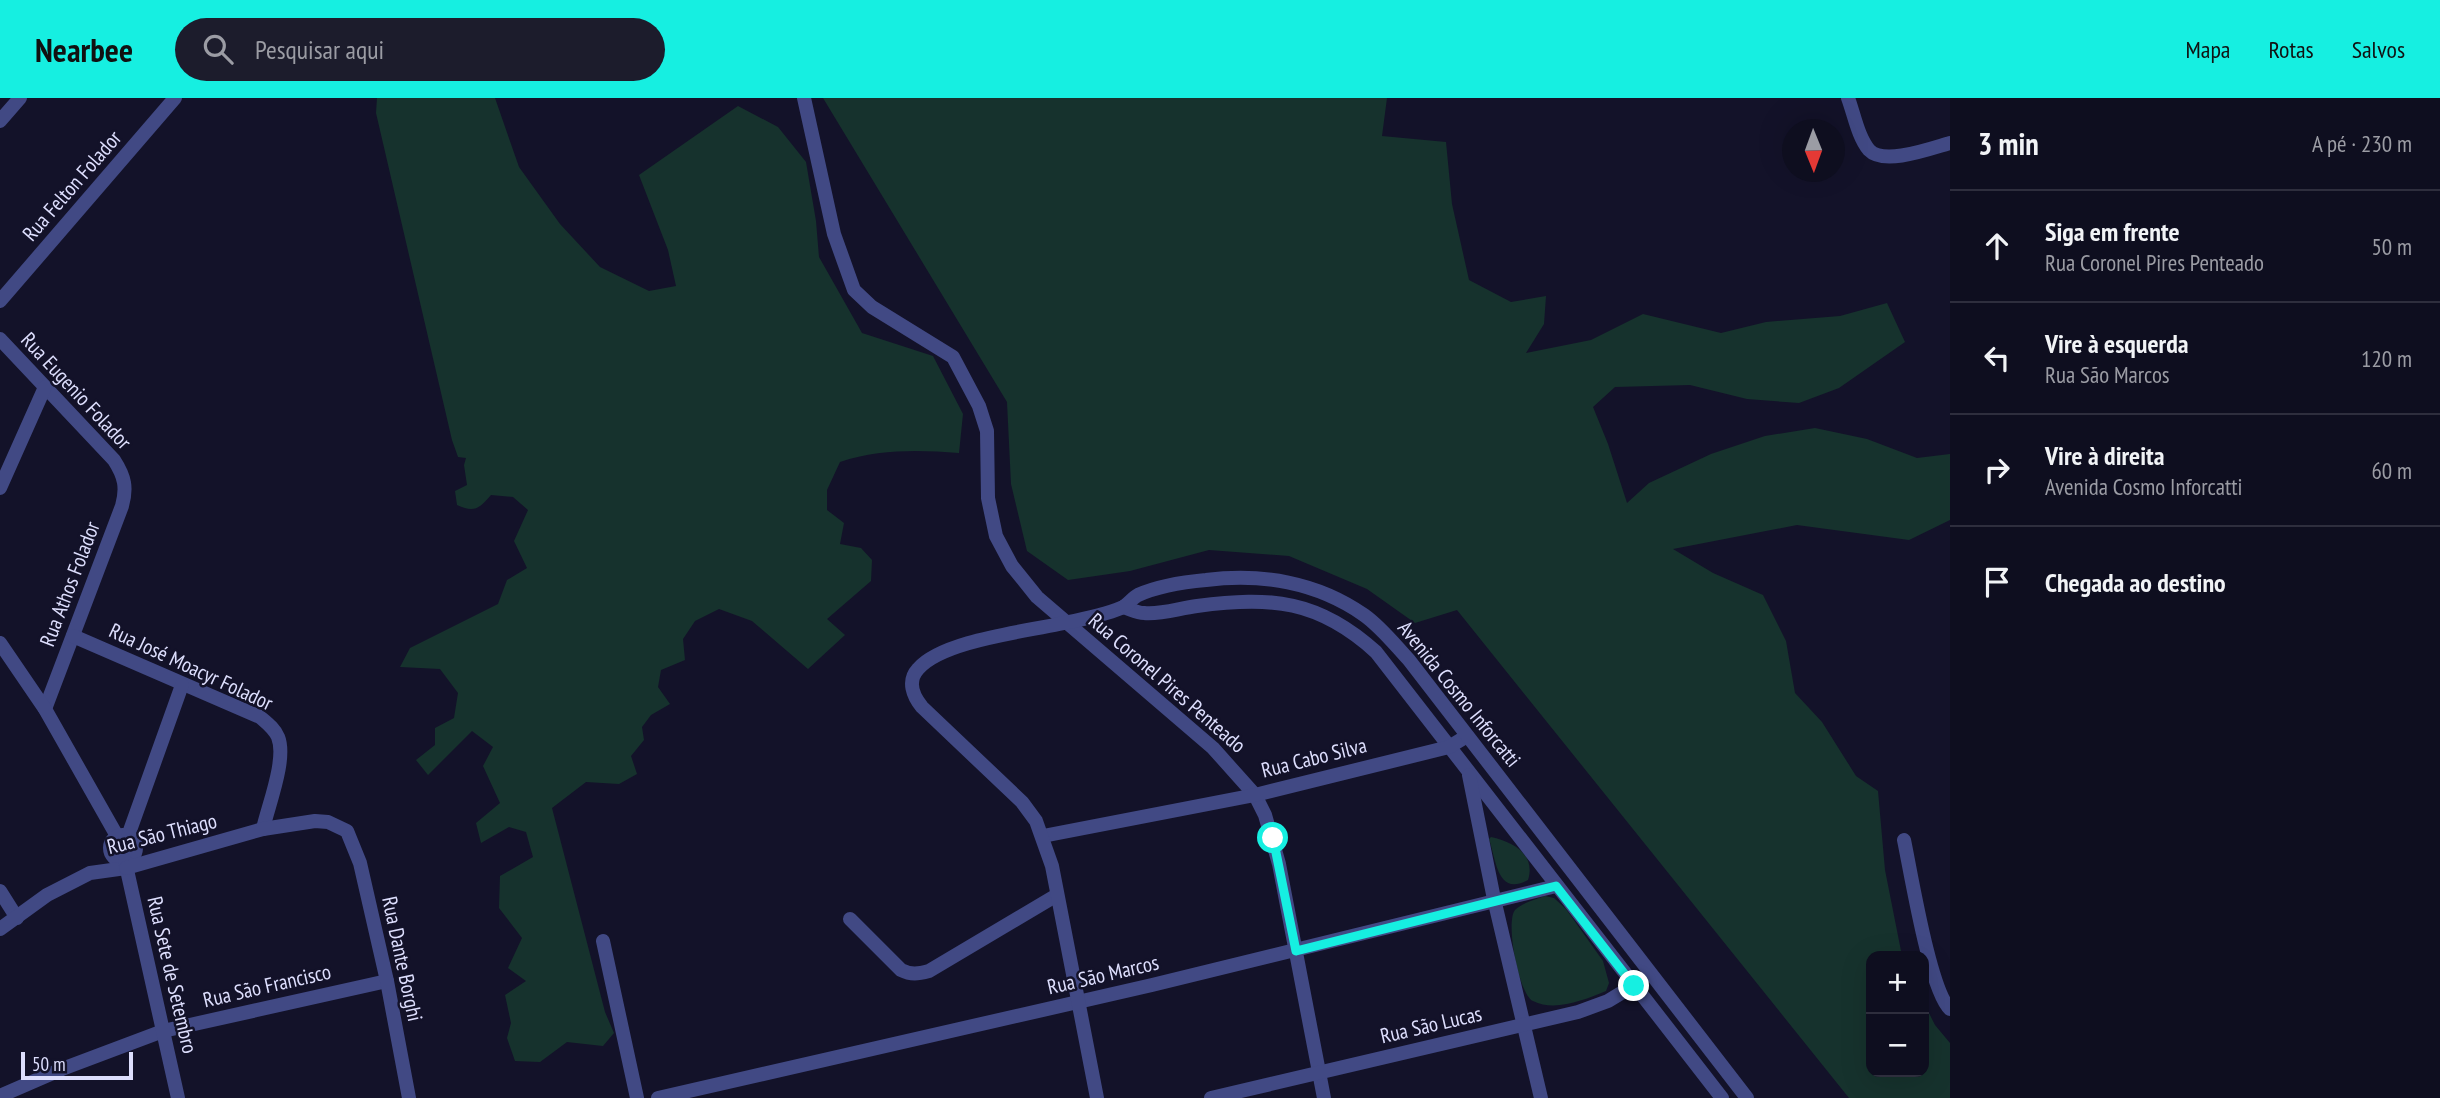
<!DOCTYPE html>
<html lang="pt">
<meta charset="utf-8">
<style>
:root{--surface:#0e0e1f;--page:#1c1c2c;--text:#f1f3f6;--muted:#9b9ca4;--line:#2e2e3d;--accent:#16efe1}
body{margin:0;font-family:"PT Sans Narrow",sans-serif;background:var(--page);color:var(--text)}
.controls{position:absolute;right:21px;bottom:21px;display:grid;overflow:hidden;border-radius:14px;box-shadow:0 7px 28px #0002}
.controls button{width:63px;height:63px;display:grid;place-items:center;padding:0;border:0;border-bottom:2px solid var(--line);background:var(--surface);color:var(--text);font:35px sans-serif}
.compass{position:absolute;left:1782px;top:21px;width:63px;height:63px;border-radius:50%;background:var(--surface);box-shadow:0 7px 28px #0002;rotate:179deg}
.scale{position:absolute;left:21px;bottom:18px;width:112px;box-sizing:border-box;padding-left:7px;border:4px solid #dddefd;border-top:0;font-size:19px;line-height:24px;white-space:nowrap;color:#dddefd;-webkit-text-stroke:5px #131229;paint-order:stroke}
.stop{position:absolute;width:21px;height:21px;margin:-16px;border:5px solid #16efe1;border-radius:50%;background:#fff}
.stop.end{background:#16efe1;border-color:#fff;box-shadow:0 2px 7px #0008}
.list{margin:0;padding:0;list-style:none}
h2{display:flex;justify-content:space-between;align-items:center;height:91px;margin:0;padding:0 28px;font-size:30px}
h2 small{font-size:23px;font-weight:400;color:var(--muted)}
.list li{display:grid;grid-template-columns:46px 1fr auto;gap:21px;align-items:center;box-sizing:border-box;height:112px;padding:0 28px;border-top:2px solid var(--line)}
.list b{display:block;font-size:26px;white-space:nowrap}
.list p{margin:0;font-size:23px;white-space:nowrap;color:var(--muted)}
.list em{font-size:23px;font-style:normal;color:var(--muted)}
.icon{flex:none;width:38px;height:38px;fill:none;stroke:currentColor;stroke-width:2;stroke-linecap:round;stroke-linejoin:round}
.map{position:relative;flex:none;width:1950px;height:1000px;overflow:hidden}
header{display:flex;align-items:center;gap:42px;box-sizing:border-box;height:98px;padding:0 35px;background:var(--accent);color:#111}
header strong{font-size:33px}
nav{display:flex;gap:38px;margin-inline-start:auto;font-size:24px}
.search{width:490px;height:63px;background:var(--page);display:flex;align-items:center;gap:18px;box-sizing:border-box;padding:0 24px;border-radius:38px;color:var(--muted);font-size:26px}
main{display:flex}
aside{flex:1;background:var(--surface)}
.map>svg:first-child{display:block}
.green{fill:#16322d}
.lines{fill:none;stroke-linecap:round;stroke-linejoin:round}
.minor{stroke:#414984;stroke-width:14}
.tertiary{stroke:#414984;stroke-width:14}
.route{stroke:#16efe1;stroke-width:9}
.labels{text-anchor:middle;stroke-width:5;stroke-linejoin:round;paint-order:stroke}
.street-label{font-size:21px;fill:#dddefd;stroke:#131229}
</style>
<header>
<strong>Nearbee</strong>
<div class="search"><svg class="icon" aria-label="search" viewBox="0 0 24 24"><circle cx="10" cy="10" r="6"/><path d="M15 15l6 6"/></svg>Pesquisar aqui</div>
<nav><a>Mapa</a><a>Rotas</a><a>Salvos</a></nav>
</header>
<main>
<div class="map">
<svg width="1950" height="1000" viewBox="0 0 1950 1000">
<rect width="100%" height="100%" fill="#131229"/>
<g class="green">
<path d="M377 0H495L519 69 560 126 600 169 649 193 676 188 668 152 639 77 738 8 778 29 806 64 816 123 819 159 862 235 933 258 963 316 959 355C919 352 879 351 840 364L827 392V412L844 425 840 446 861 450 872 462 871 483 827 521 845 537 808 571 752 523 719 511 695 523 683 541 685 562 661 572 658 589 670 606 651 617 642 629 644 642 631 658 637 676 619 686 586 684 552 710 605 914 614 935 603 948 567 944 540 964 515 963 507 940 511 925 505 897 526 883 508 870 522 840 499 810 500 778 533 759 526 734 509 729 481 745 476 725 500 705 483 668 493 649 472 633 428 677 416 662 435 647V630L454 620 458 595 440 571 400 569 410 550 498 506 507 482 527 470 514 443 528 412 513 399 491 397C479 411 474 415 457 407L455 393 467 387 464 367 466 360 458 359 452 342 376 15Z"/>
<path d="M823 0H1387L1382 38 1446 44 1452 106 1469 182 1511 204 1546 198 1544 226 1526 255 1591 242 1643 216 1721 235 1766 224 1840 218 1887 205 1905 244 1839 290 1799 305 1747 301 1690 287 1615 289 1593 309 1608 346 1627 405 1649 385 1711 356 1765 338 1815 330 1867 341 1917 360 1950 356V422L1909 442 1797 427 1673 451 1713 475 1763 497 1786 543 1795 595 1822 624 1856 678 1878 693 1885 772 1902 858H1871V974H1924V905L1935 927 1950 945V1000H1849L1457 512 1415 525 1367 491 1289 458 1209 452 1130 473 1068 482 1027 453 1011 386 1007 304Z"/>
<path d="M1491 739C1514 744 1536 757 1528 782 1497 799 1496 761 1489 741Z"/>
<path d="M1545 798 1554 800 1566 811 1603 863 1609 885 1606 893C1584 902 1555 914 1533 903 1519 897 1505 824 1515 812 1522 805 1536 801 1545 798Z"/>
</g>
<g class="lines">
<g class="minor">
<path d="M804 0 834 136 854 192 872 209 953 259 979 308 987 333 988 400 996 438 1012 468 1037 499 1213 650 1255 697 1265 717 1279 766 1324 1000"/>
<path d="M1848 0C1854 16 1858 39 1869 52 1884 68 1932 50 1950 45"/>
<path d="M0 23 20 0"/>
<path d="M0 203 175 0"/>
<path d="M0 241 114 362C125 379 127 390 122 408L45 611"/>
<path d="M0 390 45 289"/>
<path d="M1123 509C1130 511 1137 515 1144 515 1160 517 1180 510 1197 508 1271 498 1319 502 1376 554L1722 1000"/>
<path d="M73 538 260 619C267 625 274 630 278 639 287 661 268 708 263 731"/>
<path d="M0 545 45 611 117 738"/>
<path d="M1469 677 1494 801 1541 1000"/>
<circle cx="123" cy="750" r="13"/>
<path d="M128 738 182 587"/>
<path d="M1043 738 1255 697 1449 649 1467 638"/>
<path d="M1904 742C1911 775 1930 893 1950 911"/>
<path d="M0 793 17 820"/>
<path d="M850 821 901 872C911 877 918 876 929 873L1057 797"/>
<path d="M0 831 47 797 90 775 126 770"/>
<path d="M603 843 637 1000"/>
<path d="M0 998 62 971 163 933 387 883"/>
<path d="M658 1000 1152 887 1556 788"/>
<path d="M1097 1000 1052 768 1036 723 1022 704 922 609C913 598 907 583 918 571 942 543 1023 534 1059 526 1079 522 1102 518 1121 510 1128 507 1132 500 1138 497 1158 488 1184 484 1206 482 1261 475 1317 484 1364 517 1381 529 1395 547 1409 562L1747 1000"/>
<path d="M1211 1000 1578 914 1608 903 1641 883"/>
</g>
<g class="tertiary">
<path d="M125 763 178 1000"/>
<path d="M126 770 263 731 315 723 328 724 347 733 360 765 387 883 409 1000"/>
</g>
</g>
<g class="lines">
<path class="route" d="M1273 740 1296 853 1556 788 1634 888"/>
</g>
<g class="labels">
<g class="street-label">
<text transform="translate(72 88) rotate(-49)" y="7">Rua Felton Folador</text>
<text transform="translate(76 293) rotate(47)" y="7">Rua Eugenio Folador</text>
<text transform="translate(70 486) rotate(-69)" y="7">Rua Athos Folador</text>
<text transform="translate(191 569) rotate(25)" y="7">Rua José Moacyr Folador</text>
<text transform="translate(1167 585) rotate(41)" y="7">Rua Coronel Pires Penteado</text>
<text transform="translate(1459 596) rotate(51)" y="7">Avenida Cosmo Inforcatti</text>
<text transform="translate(1314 660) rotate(-14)" y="7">Rua Cabo Silva</text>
<text transform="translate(162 736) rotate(-14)" y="7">Rua São Thiago</text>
<text transform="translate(402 861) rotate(78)" y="7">Rua Dante Borghi</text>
<text transform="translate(172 877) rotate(77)" y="7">Rua Sete de Setembro</text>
<text transform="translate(1103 877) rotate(-13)" y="7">Rua São Marcos</text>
<text transform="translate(267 888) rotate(-13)" y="7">Rua São Francisco</text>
<text transform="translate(1431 927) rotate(-13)" y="7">Rua São Lucas</text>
</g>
</g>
</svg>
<div class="controls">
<button>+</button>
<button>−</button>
</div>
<svg class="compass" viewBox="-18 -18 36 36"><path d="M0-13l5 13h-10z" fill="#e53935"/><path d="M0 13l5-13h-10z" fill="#9b9ca4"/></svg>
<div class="scale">50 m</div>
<div class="stop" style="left:1273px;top:740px"></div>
<div class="stop end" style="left:1634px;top:888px"></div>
</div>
<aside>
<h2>3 min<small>A pé · 230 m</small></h2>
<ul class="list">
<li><svg class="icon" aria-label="ahead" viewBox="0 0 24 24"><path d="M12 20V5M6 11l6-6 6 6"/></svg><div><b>Siga em frente</b><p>Rua Coronel Pires Penteado</p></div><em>50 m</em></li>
<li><svg class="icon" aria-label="left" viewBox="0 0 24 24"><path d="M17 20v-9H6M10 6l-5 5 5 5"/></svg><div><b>Vire à esquerda</b><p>Rua São Marcos</p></div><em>120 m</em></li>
<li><svg class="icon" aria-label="right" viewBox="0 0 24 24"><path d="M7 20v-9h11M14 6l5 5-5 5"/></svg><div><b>Vire à direita</b><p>Avenida Cosmo Inforcatti</p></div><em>60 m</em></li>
<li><svg class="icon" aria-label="arrive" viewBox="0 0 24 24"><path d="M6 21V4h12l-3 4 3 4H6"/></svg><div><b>Chegada ao destino</b></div></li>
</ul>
</aside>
</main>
